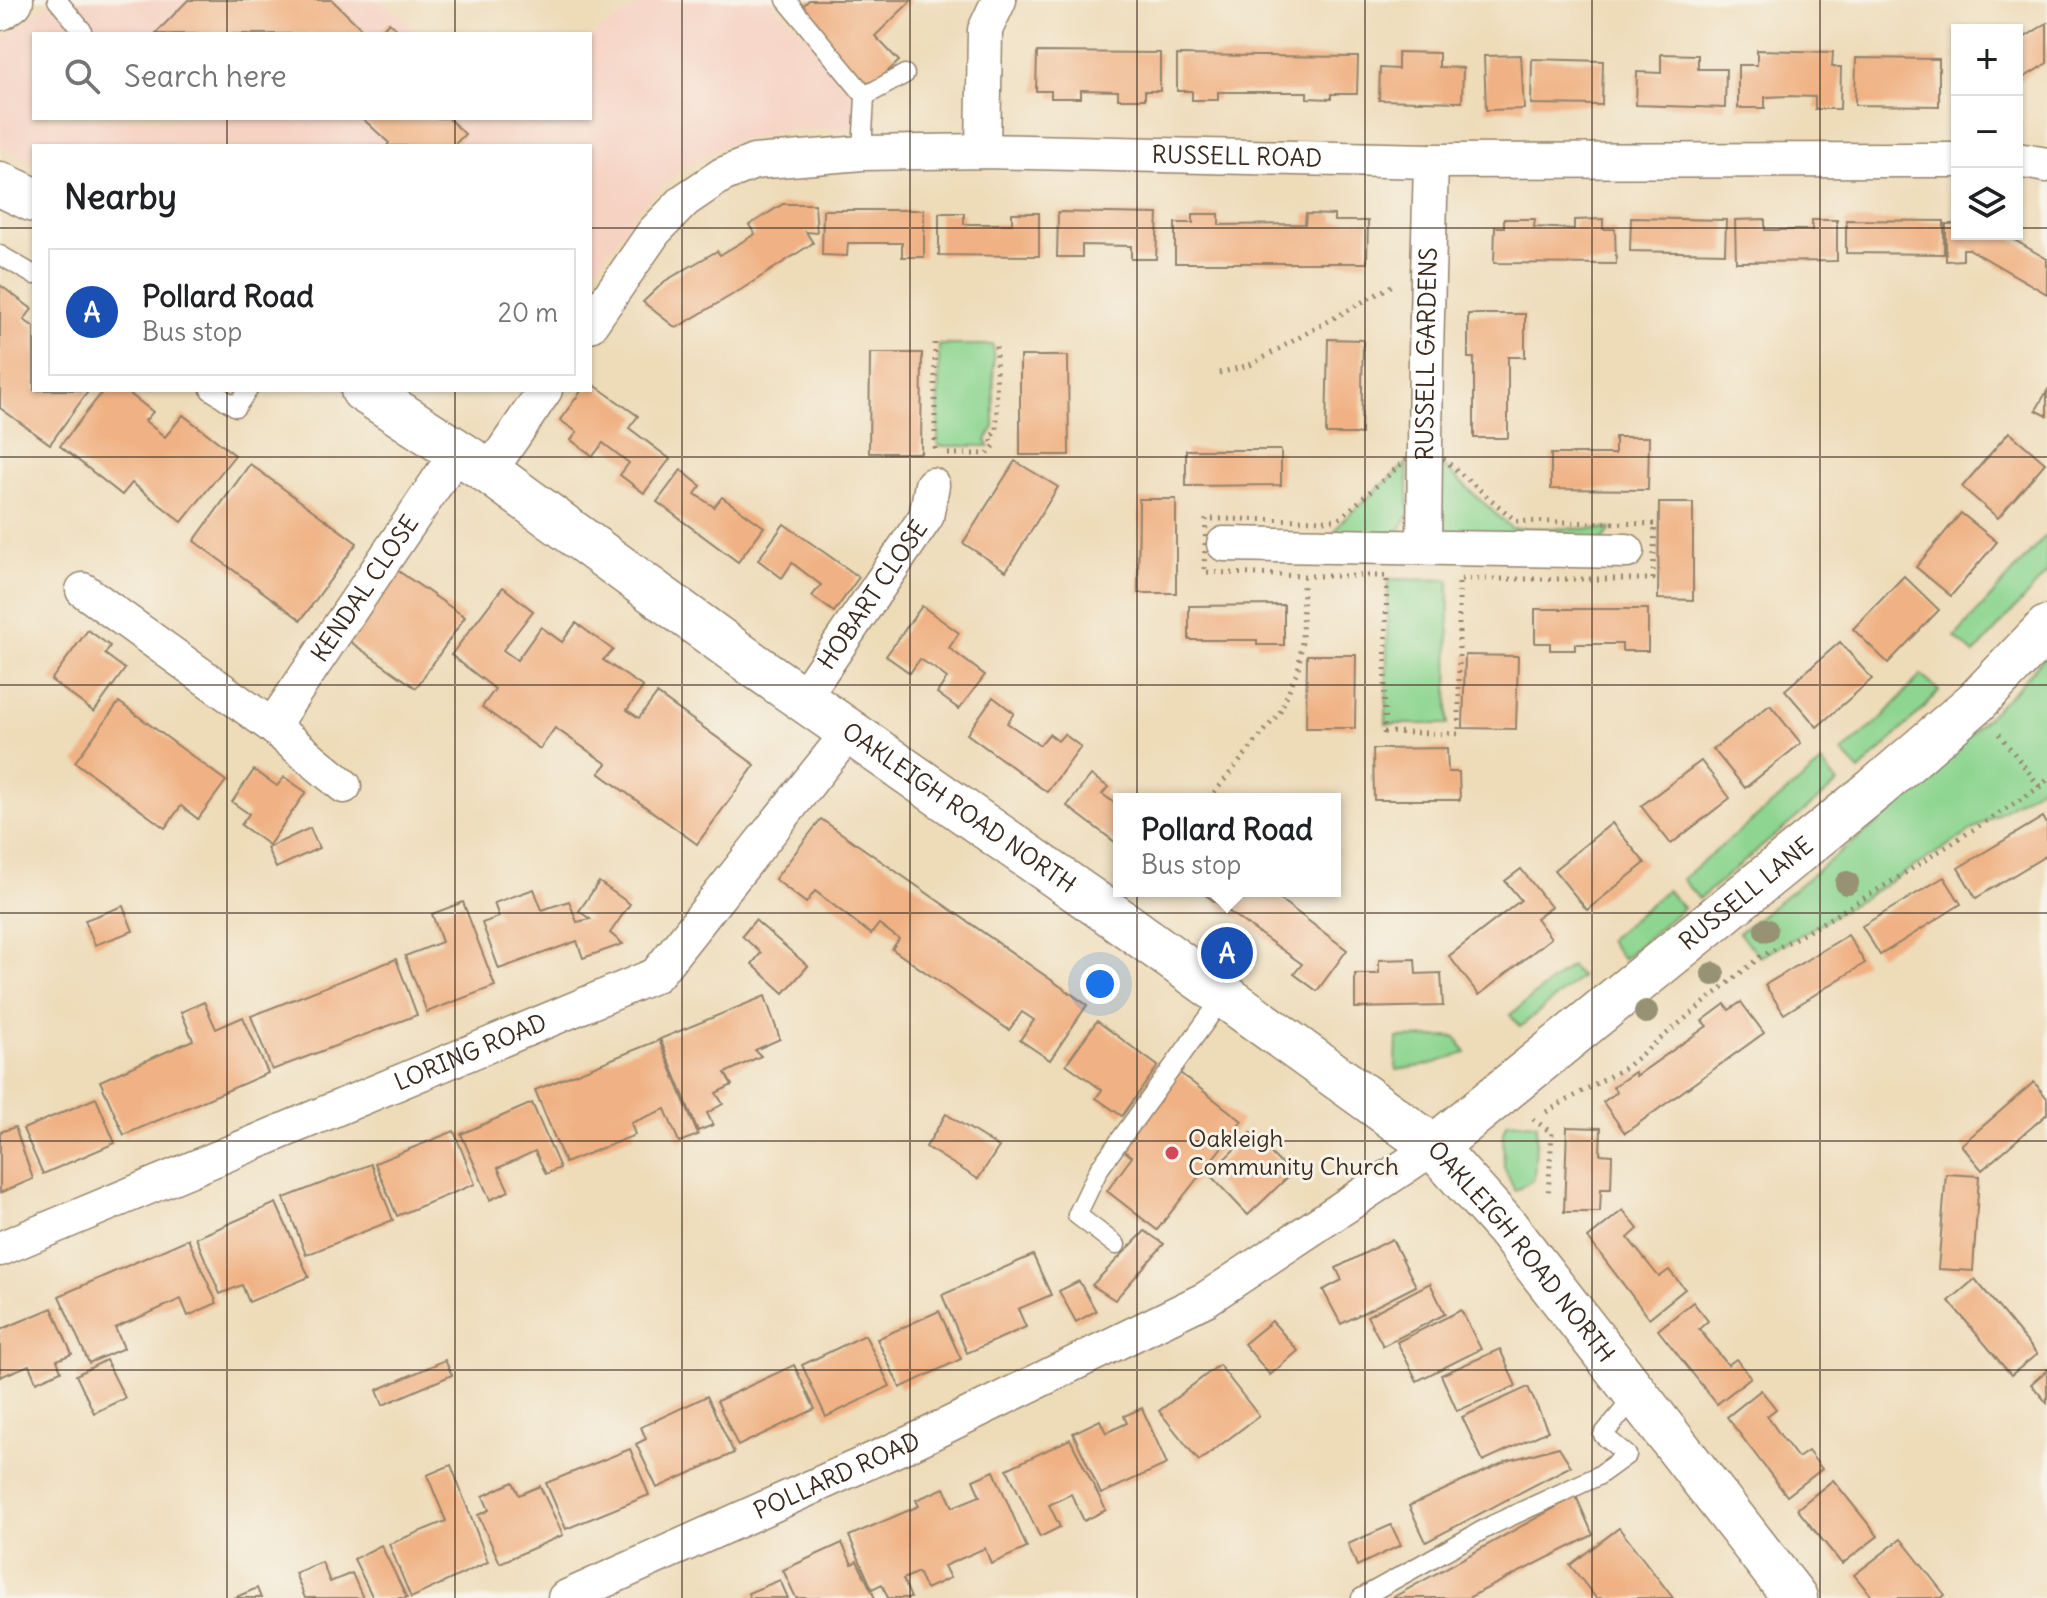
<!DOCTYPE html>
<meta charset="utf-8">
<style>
:root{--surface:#fff;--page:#f6f6f6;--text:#202124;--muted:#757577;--line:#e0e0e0;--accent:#db2777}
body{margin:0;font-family:Delius,sans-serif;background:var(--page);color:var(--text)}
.controls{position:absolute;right:24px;top:24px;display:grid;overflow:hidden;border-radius:0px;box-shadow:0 2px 6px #0004}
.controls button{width:72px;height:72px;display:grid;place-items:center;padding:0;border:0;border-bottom:2px solid var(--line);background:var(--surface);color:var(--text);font:40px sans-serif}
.you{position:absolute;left:1100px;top:984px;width:28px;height:28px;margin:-20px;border:6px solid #fff;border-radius:50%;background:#1a73e8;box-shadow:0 0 0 12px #1a73e833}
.badge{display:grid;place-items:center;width:52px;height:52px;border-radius:50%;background:var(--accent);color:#fff;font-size:26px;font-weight:700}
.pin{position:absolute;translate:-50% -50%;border:4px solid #fff;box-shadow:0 2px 8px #0006}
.popup{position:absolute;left:1113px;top:793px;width:228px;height:104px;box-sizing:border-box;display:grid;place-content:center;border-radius:0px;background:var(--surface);filter:drop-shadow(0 2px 6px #0005);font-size:26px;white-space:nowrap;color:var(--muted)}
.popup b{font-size:30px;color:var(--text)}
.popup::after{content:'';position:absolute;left:50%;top:100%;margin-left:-16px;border:16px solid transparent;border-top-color:var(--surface)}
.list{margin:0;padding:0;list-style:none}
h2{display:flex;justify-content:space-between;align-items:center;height:104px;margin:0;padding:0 32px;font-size:34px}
h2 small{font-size:26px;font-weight:400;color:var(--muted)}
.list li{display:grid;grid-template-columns:52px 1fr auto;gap:24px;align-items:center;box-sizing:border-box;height:128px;margin:0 16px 16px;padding:0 16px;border:2px solid var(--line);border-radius:0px}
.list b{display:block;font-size:30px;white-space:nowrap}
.list p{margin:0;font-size:26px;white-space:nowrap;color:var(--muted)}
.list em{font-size:26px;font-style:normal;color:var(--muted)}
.icon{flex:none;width:44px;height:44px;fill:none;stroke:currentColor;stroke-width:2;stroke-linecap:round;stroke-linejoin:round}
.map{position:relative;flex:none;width:2047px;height:1598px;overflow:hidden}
.search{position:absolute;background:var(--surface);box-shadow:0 2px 6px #0004;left:32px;top:32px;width:560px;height:88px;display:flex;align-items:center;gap:20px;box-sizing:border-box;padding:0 28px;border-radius:0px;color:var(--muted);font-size:30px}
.panel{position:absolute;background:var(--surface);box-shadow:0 2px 6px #0004;left:32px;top:144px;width:560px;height:248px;border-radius:0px}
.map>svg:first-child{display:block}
.built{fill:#f6d2c3}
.green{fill:#8dd590;stroke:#648057;stroke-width:2}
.building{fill:#f0b284}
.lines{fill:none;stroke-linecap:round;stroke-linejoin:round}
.service-casing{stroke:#94836c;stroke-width:21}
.minor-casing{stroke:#94836c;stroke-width:37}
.tertiary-casing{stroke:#94836c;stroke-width:47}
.secondary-casing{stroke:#94836c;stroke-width:47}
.primary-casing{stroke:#94836c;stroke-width:47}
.path{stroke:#94836c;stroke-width:5;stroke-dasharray:2 6;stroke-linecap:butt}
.service{stroke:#fff;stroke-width:18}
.minor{stroke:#fff;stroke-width:34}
.tertiary{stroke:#fff;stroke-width:44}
.secondary{stroke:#fff;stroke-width:44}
.primary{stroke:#fff;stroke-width:44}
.tree{fill:#979273}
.grid{fill:none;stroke:#3b2a1e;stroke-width:2;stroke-opacity:0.55}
.poi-dot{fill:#d1495b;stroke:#f7f3e8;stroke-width:3}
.labels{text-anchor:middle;stroke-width:6;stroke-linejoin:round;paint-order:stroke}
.street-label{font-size:24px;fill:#3b2a1e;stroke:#f7f3e8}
.poi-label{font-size:24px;fill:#3b2a1e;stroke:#f7f3e8;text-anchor:start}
</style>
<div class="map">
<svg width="2047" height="1598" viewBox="0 0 2047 1598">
<rect width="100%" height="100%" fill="#f7f3e8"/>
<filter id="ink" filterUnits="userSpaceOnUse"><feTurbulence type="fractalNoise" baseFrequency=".0125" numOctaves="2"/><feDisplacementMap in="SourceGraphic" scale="16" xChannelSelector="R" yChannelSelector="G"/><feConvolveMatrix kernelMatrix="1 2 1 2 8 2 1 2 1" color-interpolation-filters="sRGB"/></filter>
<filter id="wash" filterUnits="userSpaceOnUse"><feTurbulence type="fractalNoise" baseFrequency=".006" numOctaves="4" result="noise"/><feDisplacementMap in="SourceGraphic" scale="32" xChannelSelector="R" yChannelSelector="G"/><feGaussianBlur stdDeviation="1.8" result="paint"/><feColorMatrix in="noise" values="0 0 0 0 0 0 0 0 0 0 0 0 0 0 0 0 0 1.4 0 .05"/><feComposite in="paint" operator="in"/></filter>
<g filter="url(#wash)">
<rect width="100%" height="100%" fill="#eedcb9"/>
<path class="built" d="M54 0H382L421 34H34V118H590V38L645 0H770L865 96 863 129H790L731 143 682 169 639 209 590 277V146H34V165L0 146V40Z"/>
<g class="green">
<path d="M939 345H993L994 427 986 440 989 446H938Z"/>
<path d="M1438 461 1511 528 1611 529 1599 545 1448 533 1440 515Z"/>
<path d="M1407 463 1409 514 1399 531 1329 541 1342 521Z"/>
<path d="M2047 534V573L1974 654 1955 637Z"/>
<path d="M1388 579 1449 580 1448 724H1386Z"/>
<path d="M2047 654V780L2040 787C1947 846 1856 906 1760 957L1739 933 1892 811 2020 685Z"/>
<path d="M1921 675 1939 691 1921 711 1859 771 1842 752 1884 716Z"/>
<path d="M1822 763 1838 783 1699 899 1682 879Z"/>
<path d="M1667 890 1683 908 1623 959 1608 940Z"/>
<path d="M1571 966 1581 977 1520 1027 1510 1015Z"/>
<path d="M1456 1037 1466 1053 1428 1065 1396 1070 1397 1038Z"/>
<path d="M1507 1122 1537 1124 1534 1179 1515 1191 1504 1167 1503 1132Z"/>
</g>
<g id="blocks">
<g class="building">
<path d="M188 0H332L367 34H155Z"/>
<path d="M809 0H912L875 36 899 61 871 87 798 11Z"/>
<path d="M389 22 402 34H378Z"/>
<path d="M2047 23V63L2017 82V32L2022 39Z"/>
<path d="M1757 50 1833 52 1832 67H1841L1840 109H1815V97L1789 96 1765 97V108H1738V65H1757Z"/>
<path d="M1037 52 1160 53V91H1145V99H1118V91L1081 90V98H1051V91H1036Z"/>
<path d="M1398 52 1439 53V67L1463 68 1462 102 1379 100 1380 68 1398 69Z"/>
<path d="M1661 54 1698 55V69H1726L1725 108 1636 105 1637 72 1661 73Z"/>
<path d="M1177 55 1358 57 1357 94H1331V99L1307 98V92H1218V100H1192V91H1177Z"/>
<path d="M1521 55 1524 109 1486 110 1484 56Z"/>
<path d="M1856 58 1939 59V106L1855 105Z"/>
<path d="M1532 59 1603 61 1602 105 1531 104Z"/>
<path d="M362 118H448L465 134 453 146H387L389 143Z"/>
<path d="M783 204H815L817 233 806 232 813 243 742 289 676 328 643 302 665 281 717 251 720 255 755 234 749 225Z"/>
<path d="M823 210H924V257H902V243H848L847 256 822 255Z"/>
<path d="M1058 212 1158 214 1156 259H1131V246L1082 245V257H1057Z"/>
<path d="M939 213H964V224H1012V213H1039V256L939 255Z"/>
<path d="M1193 214H1219V225L1305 224 1306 214 1334 215V221H1368L1367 263H1175V223H1193Z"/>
<path d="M1631 218 1726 220 1725 253 1630 251Z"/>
<path d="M1504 219H1535L1534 227 1574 229V220L1603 219V229H1615L1616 264 1494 263 1495 227H1504Z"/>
<path d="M1765 219V230H1812V220H1837V261L1736 262 1735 220Z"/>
<path d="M1846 220 1944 221V254L1846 253Z"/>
<path d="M1946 224H1957V234H2004L2047 259V294L1969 249H1963V260L1946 261Z"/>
<path d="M0 285 32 309 24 320 34 327V390H89L50 444 0 408Z"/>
<path d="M1468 314H1525V357H1508V438H1474V358H1468Z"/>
<path d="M1328 339 1363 340 1361 434H1326Z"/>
<path d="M870 353H922L921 453H869Z"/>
<path d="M1020 356H1068L1069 455H1020Z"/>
<path d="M590 382 638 416 629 428 670 459 644 493 620 475 629 463 603 443 593 456 571 440 577 432 560 420 582 390H590Z"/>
<path d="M104 390H125L153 412 145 421 165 437 183 415 235 455 182 522 132 483 122 495 60 446Z"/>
<path d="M2047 391V416L2036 410Z"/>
<path d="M2009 432 2045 463 1998 518 1962 487Z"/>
<path d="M1615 437H1649L1648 490 1551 489V454H1615Z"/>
<path d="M1186 450H1281V485L1186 486Z"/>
<path d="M1015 461 1058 487 1006 571 963 543Z"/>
<path d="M250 464 357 543 301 620 194 541Z"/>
<path d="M681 470 701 486 695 494 714 507 722 497 764 527 738 562 657 502Z"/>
<path d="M1139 499H1176V593H1138Z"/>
<path d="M1659 503H1693V600L1658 599Z"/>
<path d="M1961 513 1997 542 1951 596 1916 567Z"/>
<path d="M784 524 859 577 834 612 812 596 821 585 792 563 782 578 758 560Z"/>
<path d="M394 568 465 617 416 688 345 638Z"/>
<path d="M1904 576 1939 610 1888 663 1853 629Z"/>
<path d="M503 587 533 611 503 650 517 660 541 627 562 642 576 623 613 650 603 660 643 687 627 710 639 718 657 694 755 765 697 844 599 773 607 764 555 728 540 749 482 707 495 689 451 655Z"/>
<path d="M1284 605V645H1257V640H1189V606Z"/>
<path d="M922 606 959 633 949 648 985 675 959 709 937 693 947 678 934 668 920 659 910 673 886 656Z"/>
<path d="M1535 609H1648V651H1622V644H1575V650H1550V643H1535Z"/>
<path d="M88 630 110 646 105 654 125 669 94 712 51 680Z"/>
<path d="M1840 642 1872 679 1817 727 1785 690Z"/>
<path d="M1307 655H1356L1355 728H1306Z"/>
<path d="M1465 655 1518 656 1516 729 1463 728Z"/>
<path d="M993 697 1014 713 1007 723 1040 745 1049 734 1058 741 1064 734 1081 747 1047 792 967 734Z"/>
<path d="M119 702 226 781 198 819 181 806 165 828 75 762Z"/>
<path d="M1770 705 1801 743 1745 788 1713 749Z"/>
<path d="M1447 748 1448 772H1459L1460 800H1374L1373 749Z"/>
<path d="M1701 761 1730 798 1671 844 1641 806Z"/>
<path d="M254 770 277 786 284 777 306 792 269 845 241 825 249 814 232 802Z"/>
<path d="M1091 775 1108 787 1102 794 1119 806V845L1067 806Z"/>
<path d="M2043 817 2047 824V855L1976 898 1958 868Z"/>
<path d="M821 819 1087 1005 1050 1060 1020 1040 1034 1020 1022 1012 1009 1030 892 949 899 939 879 924 871 934 815 891 806 903 775 879Z"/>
<path d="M1612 823 1645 863 1587 910 1554 870Z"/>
<path d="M310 828 319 848 276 868 267 848Z"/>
<path d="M1521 869 1551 907 1536 918 1551 938 1479 995 1449 956 1521 900 1505 881Z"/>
<path d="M1944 877 1961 904 1880 955 1862 926Z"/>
<path d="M599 882 630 904 610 933 623 944 583 958 577 941 499 969 482 923 499 917 494 903 534 889 542 910 569 901 577 922 590 919 579 911Z"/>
<path d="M1200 891H1269L1347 950 1317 991 1294 974 1302 964Z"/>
<path d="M463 902 495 986 427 1012 405 956 442 942 432 914Z"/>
<path d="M123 906 133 931 95 945 85 920Z"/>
<path d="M755 920 808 966 784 993 752 964 761 953 742 936Z"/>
<path d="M1848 935 1865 963 1784 1014 1765 985Z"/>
<path d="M396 959 417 1015 272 1070 251 1016Z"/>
<path d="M1415 959 1416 974 1441 973 1443 1006 1355 1008V974H1379V960Z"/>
<path d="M765 996 780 1039 755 1050 761 1056 725 1073 732 1085 716 1093 723 1104 707 1113 713 1125 698 1131 660 1039Z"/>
<path d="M204 1002 216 1029 243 1017 268 1073 124 1135 100 1081 193 1040 181 1012Z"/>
<path d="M1741 1002 1764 1033 1625 1133 1603 1102 1617 1092 1613 1087 1635 1072 1636 1076 1707 1026 1702 1021 1725 1004 1729 1010Z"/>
<path d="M1097 1021 1158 1066 1122 1116 1096 1098 1102 1090 1066 1064Z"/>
<path d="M659 1040 698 1135 679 1142 665 1109 631 1123 635 1135 565 1163 535 1090Z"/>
<path d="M1180 1073 1242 1121 1157 1230 1107 1191 1132 1157 1122 1149Z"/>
<path d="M2034 1082 2047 1098V1114L1982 1170 1961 1145Z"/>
<path d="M96 1098 115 1143 43 1174 23 1129Z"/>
<path d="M532 1103 560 1168 546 1174 535 1151 498 1168 509 1191 490 1200 461 1134Z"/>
<path d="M946 1114 999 1147 978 1179 926 1147Z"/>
<path d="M15 1127 33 1179 0 1193V1132Z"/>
<path d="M1567 1127 1601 1128 1600 1154 1612 1155 1611 1189H1601L1600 1212H1564Z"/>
<path d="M454 1131 475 1184 397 1216 375 1163Z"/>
<path d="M1251 1133 1291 1174 1248 1215 1209 1174Z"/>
<path d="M371 1164 393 1220 306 1255 284 1198Z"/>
<path d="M1946 1174 1979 1176 1973 1271 1938 1269Z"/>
<path d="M276 1203 309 1277 249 1302 242 1285 220 1294 196 1238Z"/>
<path d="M1623 1210 1638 1229 1628 1238 1659 1277 1669 1270 1685 1289 1649 1318 1588 1238Z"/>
<path d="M1145 1231 1164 1244 1115 1300 1092 1285Z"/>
<path d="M188 1239 217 1303 188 1316 181 1299 115 1328 124 1348 89 1363 59 1296Z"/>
<path d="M1392 1239 1416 1286 1341 1324 1323 1290 1342 1280 1336 1268Z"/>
<path d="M1033 1255 1051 1295 1018 1309 1026 1327 967 1353 942 1295Z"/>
<path d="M1975 1279 2037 1354 2011 1375 1949 1301Z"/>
<path d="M1079 1281 1096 1311 1076 1322 1059 1291Z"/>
<path d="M1430 1283 1445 1314 1383 1346 1367 1316Z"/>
<path d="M1693 1302 1708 1321 1699 1329 1728 1365 1736 1359 1751 1377 1717 1404 1658 1330Z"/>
<path d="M52 1308 72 1354 57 1360 61 1371 36 1382 29 1365 0 1377V1330Z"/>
<path d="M1461 1310 1481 1349 1417 1381 1397 1342Z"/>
<path d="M939 1311 961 1359 900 1388 877 1339Z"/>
<path d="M1272 1321 1298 1351 1270 1375 1244 1344Z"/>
<path d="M865 1335 890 1386 826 1417 802 1365Z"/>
<path d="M1500 1349 1516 1386 1457 1411 1441 1375Z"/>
<path d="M106 1360 125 1398 94 1413 76 1375Z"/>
<path d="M445 1360 452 1375 383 1405 377 1390Z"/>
<path d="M794 1365 815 1409 738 1446 717 1401Z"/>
<path d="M1219 1365 1259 1416 1199 1461 1159 1411Z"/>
<path d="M2047 1370V1403L2031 1384Z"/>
<path d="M1528 1387 1548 1431 1483 1461 1462 1417Z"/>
<path d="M1761 1390 1776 1409 1767 1416 1781 1436 1798 1458 1808 1451 1822 1469 1787 1496 1727 1417Z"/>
<path d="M707 1396 734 1453 657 1488 636 1444 646 1439 641 1427Z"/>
<path d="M1142 1408 1167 1464 1101 1494 1073 1433 1100 1420 1106 1433 1127 1423 1124 1416Z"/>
<path d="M1070 1439 1106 1510 1084 1521 1071 1494 1049 1505 1060 1527 1040 1537 1007 1469Z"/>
<path d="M1559 1447 1571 1466 1426 1542 1409 1506 1507 1461Z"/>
<path d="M630 1449 649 1495 566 1529 546 1483Z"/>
<path d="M451 1465 488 1562 411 1598 389 1544 446 1521 427 1475Z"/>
<path d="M994 1471 1027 1548 991 1564 985 1548 944 1566 950 1578 926 1589 918 1572 903 1579 911 1598H888L882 1584 872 1589 849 1536 919 1506 916 1500 944 1488 953 1507 980 1496 973 1480Z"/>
<path d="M1833 1480 1878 1536 1842 1564 1797 1509Z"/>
<path d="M513 1482 519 1495 540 1486 563 1535 500 1563 478 1515 489 1510 483 1496Z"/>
<path d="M1576 1496 1593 1535 1468 1598H1392Z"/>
<path d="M1391 1525 1401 1545 1357 1566 1348 1544Z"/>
<path d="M1619 1528 1673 1598H1596L1570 1565Z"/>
<path d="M1901 1539 1945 1595 1941 1598H1873L1854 1575Z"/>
<path d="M842 1543 852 1564 857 1561 875 1598H796L783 1570Z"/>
<path d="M381 1545 407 1598H373L354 1559Z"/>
<path d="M322 1562 330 1582 352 1573 363 1598H305L295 1573Z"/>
<path d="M780 1580 788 1598H750L748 1593Z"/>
<path d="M257 1588 261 1598H234Z"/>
</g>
</g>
</g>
<g filter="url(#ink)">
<use href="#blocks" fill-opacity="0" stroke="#94836c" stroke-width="2"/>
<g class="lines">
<defs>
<g id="service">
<path d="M57 0 82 30"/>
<path d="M786 0 865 96 862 153"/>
<path d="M865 96 905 74"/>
<path d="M0 255 34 275"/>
<path d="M210 390 236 407 248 390"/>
<path d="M1116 1245 1077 1215 1099 1169 1224 996"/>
<path d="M1361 1598 1492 1525 1598 1476 1627 1455 1603 1435 1636 1395"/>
</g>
<g id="minor">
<path d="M983 151 985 30 999 0"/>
<path d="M2017 160 2047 165"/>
<path id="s1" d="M590 325 654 232 685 200 722 175 754 162 862 153 983 151 1431 161 1957 160"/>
<path d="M489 472 545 390"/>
<path d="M1224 544 1627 551"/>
<path id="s2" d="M1424 546 1426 354 1431 161"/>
<path d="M83 590 272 726 344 786"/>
<path id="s3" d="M802 699 926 517 932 485"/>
<path id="s4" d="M272 726 458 451"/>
<path id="s5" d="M0 1249 656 975 849 732"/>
<path id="s6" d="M565 1598 917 1440 1206 1299 1434 1147"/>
</g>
<path id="tertiary" d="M0 8 11 0"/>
<g id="secondary">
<path id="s7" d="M1434 1147 1875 789 1976 702 2047 628"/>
</g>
<g id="primary">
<path d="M0 184 34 200"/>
<path id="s8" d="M363 390 489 472 754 665 1115 917 1434 1147 1507 1228 1795 1598"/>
</g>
</defs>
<use href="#service" class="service-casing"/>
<use href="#minor" class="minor-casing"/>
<use href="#tertiary" class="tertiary-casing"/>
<use href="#secondary" class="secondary-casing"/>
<use href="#primary" class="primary-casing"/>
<g class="path">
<path d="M935 343V452"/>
<path d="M1219 373 1250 365 1393 285"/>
<path d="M1425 443 1516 521 1655 524 1653 579H1459V734L1384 732 1387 576H1304L1204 572 1206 519 1338 520Z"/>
<path d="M948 454H988L995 445 990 438 997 430 996 345"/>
<path d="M1999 734 2040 787"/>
<path d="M1209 799 1280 712 1299 666 1302 641 1303 581"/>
<path d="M1546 1112 1626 1067 1760 957 1807 932 1894 880 2040 787 2047 780"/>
<path d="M1533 1119 1552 1133 1548 1196"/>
</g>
<use href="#service" class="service"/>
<use href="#minor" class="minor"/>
<use href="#tertiary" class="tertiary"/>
<use href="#secondary" class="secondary"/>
<use href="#primary" class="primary"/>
</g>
<g class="tree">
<circle cx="1847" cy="883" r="12"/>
<circle cx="1766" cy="930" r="12"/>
<circle cx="1713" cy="974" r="12"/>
<circle cx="1646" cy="1012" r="12"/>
</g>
</g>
<path class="grid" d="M227 0V34M455 0V34M682 0V1598M910 0V1598M1137 0V1598M1365 0V1598M1592 0V1598M1820 0V1598M227 118V146M455 118V146M0 228H34M590 228H1957M2017 228H2047M227 390V1598M455 390V1598M0 457H2047M0 685H2047M0 913H2047M0 1141H2047M0 1370H2047"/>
<circle class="poi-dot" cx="1172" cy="1153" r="8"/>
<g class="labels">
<g class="street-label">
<text dy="8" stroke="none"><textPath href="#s1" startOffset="720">RUSSELL ROAD</textPath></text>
<text dy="8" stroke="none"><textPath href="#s2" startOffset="192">RUSSELL GARDENS</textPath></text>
<text dy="8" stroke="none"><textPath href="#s4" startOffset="166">KENDAL CLOSE</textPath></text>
<text dy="8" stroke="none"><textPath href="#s3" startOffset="126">HOBART CLOSE</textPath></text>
<text dy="8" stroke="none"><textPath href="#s8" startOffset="728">OAKLEIGH ROAD NORTH</textPath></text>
<text dy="8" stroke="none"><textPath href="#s7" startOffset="402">RUSSELL LANE</textPath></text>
<text dy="8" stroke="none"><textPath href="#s5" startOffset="510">LORING ROAD</textPath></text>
<text dy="8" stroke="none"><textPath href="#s8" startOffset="1448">OAKLEIGH ROAD NORTH</textPath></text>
<text dy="8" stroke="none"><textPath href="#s6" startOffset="298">POLLARD ROAD</textPath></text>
</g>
<g class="poi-label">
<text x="1188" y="1147">Oakleigh<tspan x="1188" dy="28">Community Church</tspan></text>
</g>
</g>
</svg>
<div class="controls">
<button>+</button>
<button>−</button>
<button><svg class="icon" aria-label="layers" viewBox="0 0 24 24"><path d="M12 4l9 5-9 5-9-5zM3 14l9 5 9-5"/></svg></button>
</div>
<div class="you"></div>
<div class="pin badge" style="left:1227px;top:953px;background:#1a4fb4">A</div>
<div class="popup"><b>Pollard Road</b>Bus stop</div>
<div class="search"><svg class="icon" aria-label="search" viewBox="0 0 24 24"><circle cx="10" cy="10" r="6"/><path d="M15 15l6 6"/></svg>Search here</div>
<section class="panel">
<h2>Nearby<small></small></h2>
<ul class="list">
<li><span class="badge" style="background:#1a4fb4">A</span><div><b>Pollard Road</b><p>Bus stop</p></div><em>20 m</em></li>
</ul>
</section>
</div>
